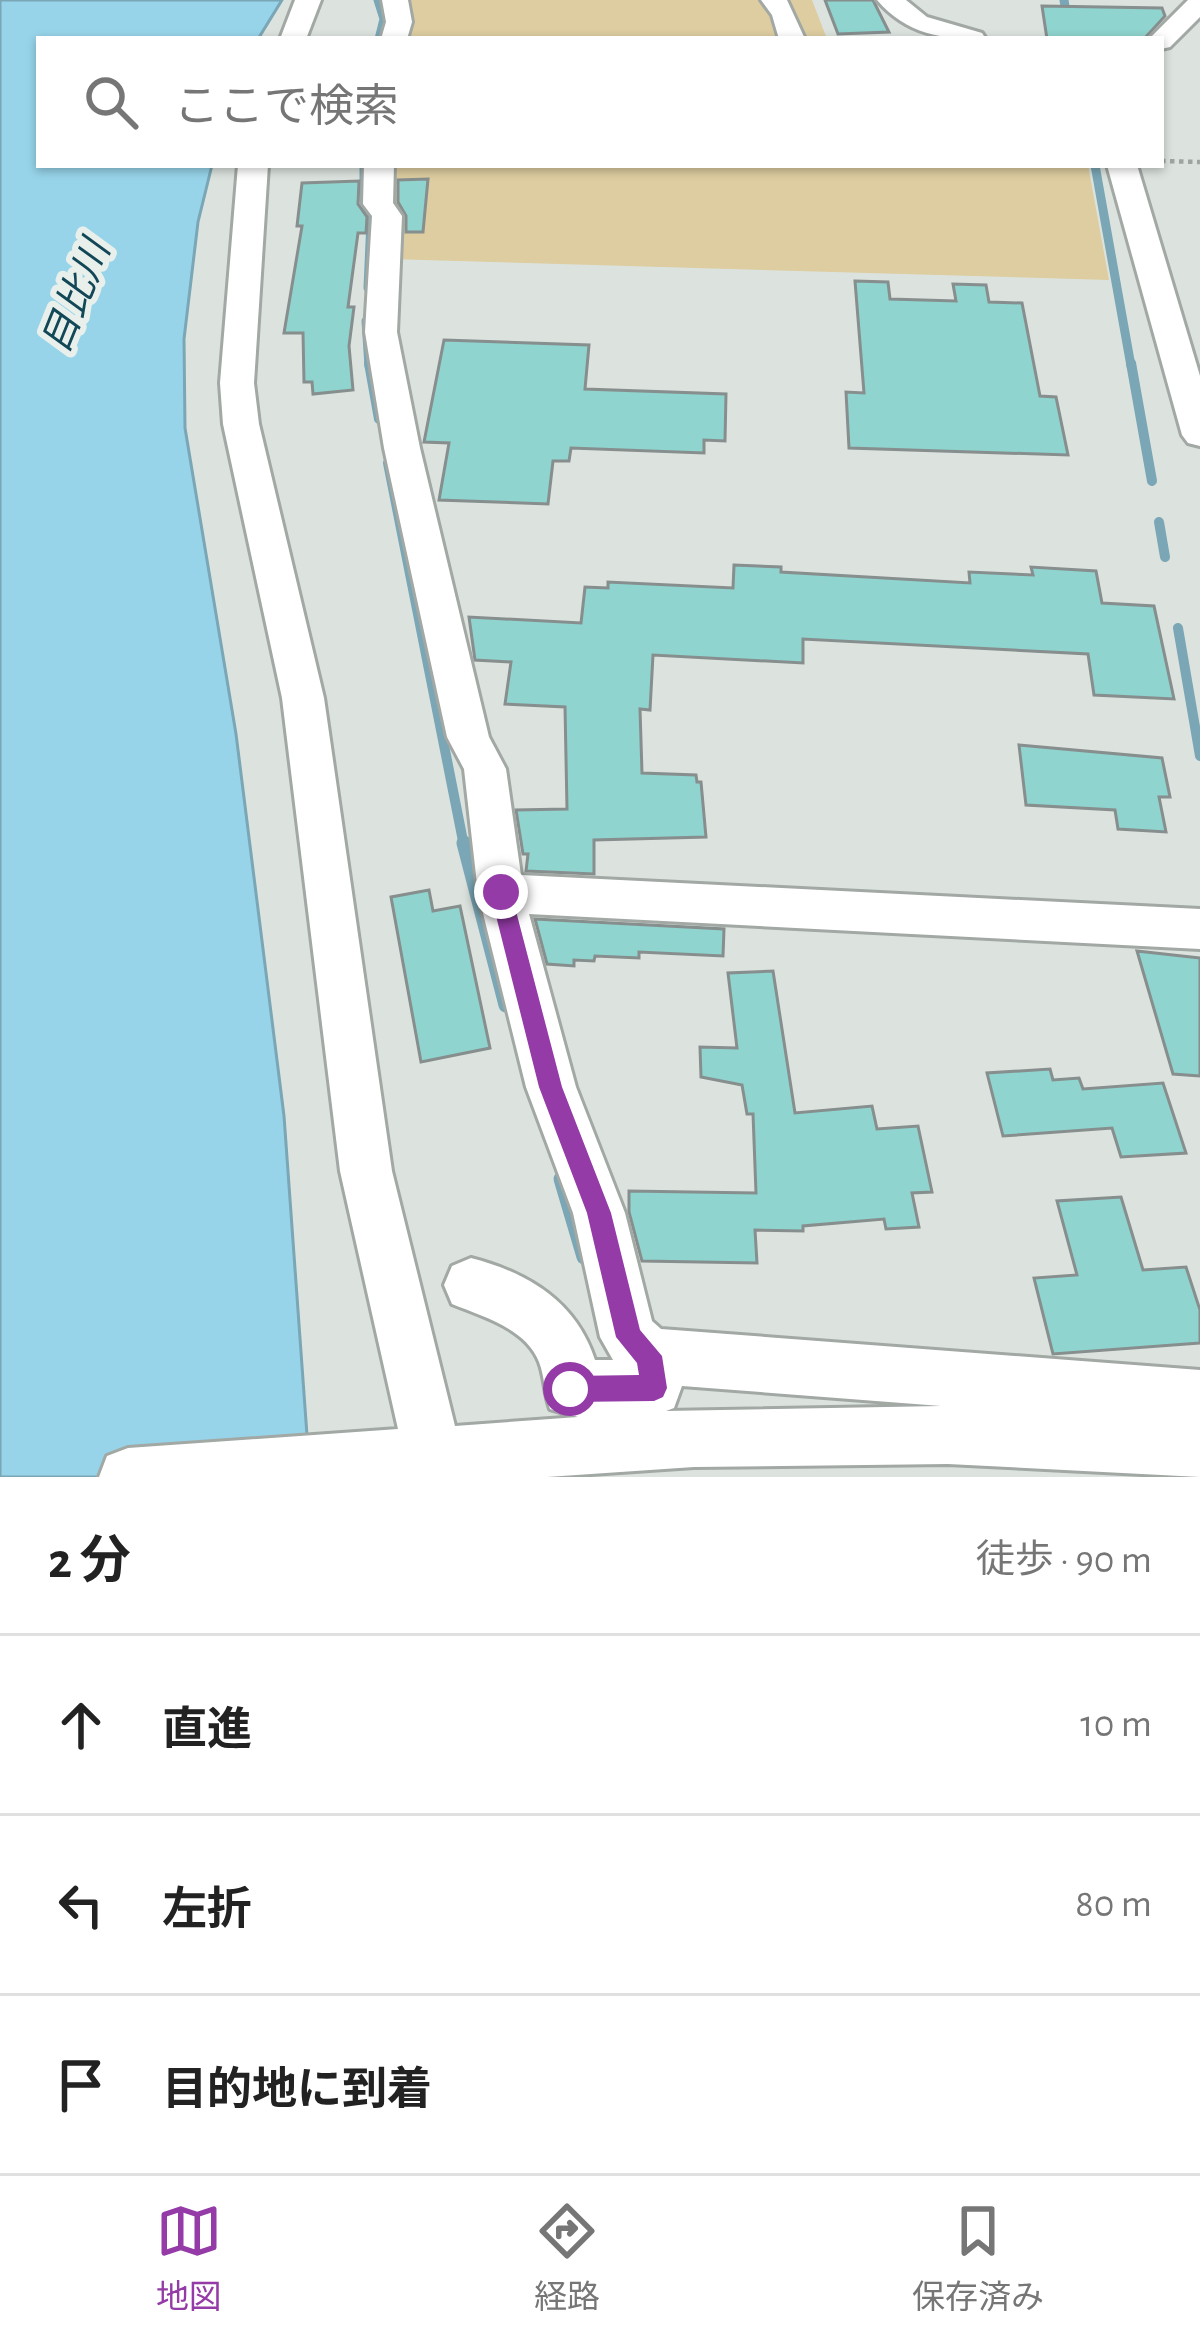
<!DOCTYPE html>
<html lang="ja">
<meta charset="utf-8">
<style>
:root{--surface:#fff;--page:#f2f2f2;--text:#222;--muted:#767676;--line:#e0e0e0;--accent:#943ba7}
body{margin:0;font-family:"Alegreya Sans","Noto Sans JP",sans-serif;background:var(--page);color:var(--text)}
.stop{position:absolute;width:36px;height:36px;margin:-27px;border:9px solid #943ba7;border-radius:50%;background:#fff}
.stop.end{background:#943ba7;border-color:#fff;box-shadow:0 3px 12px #0008}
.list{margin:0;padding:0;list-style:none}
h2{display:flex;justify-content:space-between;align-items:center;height:156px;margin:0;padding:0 48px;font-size:51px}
h2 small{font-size:39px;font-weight:400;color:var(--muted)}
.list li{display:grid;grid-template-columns:78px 1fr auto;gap:36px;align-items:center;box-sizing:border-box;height:180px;padding:0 48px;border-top:3px solid var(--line)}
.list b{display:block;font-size:45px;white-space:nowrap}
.list em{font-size:39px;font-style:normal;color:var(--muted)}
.icon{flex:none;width:66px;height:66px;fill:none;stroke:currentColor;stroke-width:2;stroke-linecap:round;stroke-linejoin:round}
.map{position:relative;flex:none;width:1200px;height:1477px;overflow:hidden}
.search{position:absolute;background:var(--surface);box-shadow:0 3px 9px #0004;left:36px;right:36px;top:36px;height:132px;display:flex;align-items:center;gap:30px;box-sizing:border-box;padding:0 42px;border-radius:0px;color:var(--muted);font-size:45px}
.sheet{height:696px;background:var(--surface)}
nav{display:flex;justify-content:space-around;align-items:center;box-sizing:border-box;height:168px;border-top:3px solid var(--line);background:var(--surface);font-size:33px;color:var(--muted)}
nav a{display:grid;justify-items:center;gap:6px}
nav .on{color:var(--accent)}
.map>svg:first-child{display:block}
.green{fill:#ddcda0}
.water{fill:#97d4ea;stroke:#7aa6b5;stroke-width:3}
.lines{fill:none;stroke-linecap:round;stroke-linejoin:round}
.stream-far2{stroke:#7aa6b5;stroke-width:9}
.stream-far1{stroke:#7aa6b5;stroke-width:10}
.stream{stroke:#7aa6b5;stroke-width:15}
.building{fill:#8fd4ce;stroke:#878e8e;stroke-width:3}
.minor-tunnel{stroke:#bbc1bd;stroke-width:51;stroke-dasharray:51 26;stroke-linecap:butt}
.minor-casing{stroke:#a2a8a4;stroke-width:6}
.path{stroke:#9ea4a0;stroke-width:4.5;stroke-dasharray:4.5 4.5;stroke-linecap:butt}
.minor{fill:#fff;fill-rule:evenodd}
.route{fill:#943ba7}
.labels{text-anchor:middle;stroke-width:12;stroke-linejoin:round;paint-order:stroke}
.far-water-label{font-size:39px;font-style:italic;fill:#124757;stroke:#e9f0eb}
</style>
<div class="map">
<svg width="1200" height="1477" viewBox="0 0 1200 1477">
<rect width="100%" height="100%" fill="#dce3de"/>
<g class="green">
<path d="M402 0H812L827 39H401Z"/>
<path d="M385 165H1088L1109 280 389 259Z"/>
</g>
<path class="water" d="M0 0H282L258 39H39V165H212L198 222 184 339 185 428 236 734 284 1116 310 1477H0Z"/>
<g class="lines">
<g class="stream-far2">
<path d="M378 0 384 19 379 39"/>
<path d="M1064 0 1070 39"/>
<path d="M364 165V202L371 220 368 288"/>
<path d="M1095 165 1131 366"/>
<path d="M366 321 369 366"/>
</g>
<g class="stream-far1">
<path d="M369 363 379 419"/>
<path d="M1131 363 1152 481"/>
<path d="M388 463 464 846"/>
<path d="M1159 522 1165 557"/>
<path d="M1178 628 1200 756"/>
</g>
<g class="stream">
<path d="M464 843 506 1005"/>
<path d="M561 1179 584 1257"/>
</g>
</g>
<g class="building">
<path d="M825 0H873L889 32 838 34Z"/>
<path d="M1042 6 1162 8 1165 16 1144 39H1047Z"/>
<path d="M428 179 423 232H406V216L398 202V180Z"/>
<path d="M359 181 358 204 367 217 366 233H358L348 307H354L349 346 353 390 313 394 312 382H304L303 333H284L302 226H297L302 183Z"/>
<path d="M855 281 888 282 890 299 956 301 953 284 986 285 989 302 1022 303 1040 396 1056 397 1068 455 849 448 846 392 864 393Z"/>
<path d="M444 340 589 345 585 389 726 394 725 441 704 440V453L571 448 569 461H553L548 504 439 500 449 443 424 442Z"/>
<path d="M734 565 781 567V572L970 583 969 572 1033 575 1031 567 1096 571 1102 603 1154 606 1174 699 1094 695 1088 654 803 639V663L653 655 650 710 640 709 642 773 696 775 697 782H701L706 837 594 840V874L526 871 528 854H523L516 810 567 809 565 707 505 704 511 662 475 660 469 617 581 623 585 587 608 588V582L733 588Z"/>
<path d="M1019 745 1162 758 1170 797H1159L1166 832 1118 829 1115 810 1026 805Z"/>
<path d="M429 890 433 911 460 906 490 1048 421 1062 391 897Z"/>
<path d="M535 919 724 929 723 956 639 952V958L595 956 594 961 574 960V966L547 964Z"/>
<path d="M1137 951 1200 958V1076L1173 1074Z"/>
<path d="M773 971 795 1113 872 1106 877 1129 918 1126 932 1192 912 1193 919 1227 886 1229 884 1219 803 1226V1231L755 1230 757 1263 642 1261 629 1212V1191L756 1193 753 1114H747L742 1085 701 1077 700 1047 737 1048 728 973Z"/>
<path d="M1050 1069 1053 1080 1079 1078 1083 1089 1163 1083 1186 1153 1121 1157 1112 1128 1003 1136 987 1073Z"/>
<path d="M1121 1197 1143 1270 1186 1267 1200 1310V1343L1053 1354 1034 1278 1077 1275 1057 1201Z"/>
</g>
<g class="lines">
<path class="minor-tunnel" d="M657 1413 665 1477"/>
<defs>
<g id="minor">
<path d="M295 0H321L306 39H280Z"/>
<path d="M382 0H408L412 22 407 39H381L386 22Z"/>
<path d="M761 0H787L805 39H779L772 15Z"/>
<path d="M877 0H906L927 17 982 33 986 39C942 39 907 35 877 0Z"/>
<path d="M1188 0H1200V17L1170 47 1161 49V39H1149Z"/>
<path d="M238 165H268L254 383 259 424 324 698 392 1171 455 1426 578 1417 550 1409C544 1393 545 1377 539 1362 526 1328 481 1316 452 1304L444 1285 452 1266 471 1258C529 1273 576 1302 595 1360H613L600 1337 573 1213 526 1087 478 893 464 769 447 737 384 448 365 332 372 216 363 204 364 165H394L393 203 402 216 397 332 420 448 489 737 506 769 521 875 1200 909V949L529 914 576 1087 625 1213 652 1321 661 1329 1200 1370V1477L948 1464 694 1467 547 1477H99L107 1456 128 1448 398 1429 340 1171 282 698 223 424 220 383ZM682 1386 941 1406 666 1411 674 1408Z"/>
<path d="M1107 165H1137L1200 376V446L1188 443 1182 435Z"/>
</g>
</defs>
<use href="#minor" class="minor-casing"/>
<path class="path" d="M1161 161 1200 162"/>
<use href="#minor" class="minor"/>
</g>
<path class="route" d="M501 884 511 892 562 1087 611 1213 640 1330 662 1356 667 1388 663 1397 654 1401 570 1402 561 1399 557 1389 561 1380 570 1376 639 1375 637 1363 616 1337 587 1213 539 1087 490 892Z"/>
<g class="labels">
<g class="far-water-label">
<text transform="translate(75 296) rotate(-68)" y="14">目比川</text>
</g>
</g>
</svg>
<div class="stop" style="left:570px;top:1389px"></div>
<div class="stop end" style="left:501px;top:892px"></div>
<div class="search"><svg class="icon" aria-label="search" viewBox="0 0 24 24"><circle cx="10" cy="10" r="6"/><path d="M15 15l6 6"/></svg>ここで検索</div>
</div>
<section class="sheet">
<h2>2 分<small>徒歩 · 90 m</small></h2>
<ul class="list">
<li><svg class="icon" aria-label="ahead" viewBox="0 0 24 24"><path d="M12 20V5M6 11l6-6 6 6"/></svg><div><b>直進</b></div><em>10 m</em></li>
<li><svg class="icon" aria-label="left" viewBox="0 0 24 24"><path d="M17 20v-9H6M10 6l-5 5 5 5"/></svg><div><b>左折</b></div><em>80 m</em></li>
<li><svg class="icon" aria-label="arrive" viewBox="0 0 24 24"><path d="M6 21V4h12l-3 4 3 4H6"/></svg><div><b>目的地に到着</b></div></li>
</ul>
</section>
<nav>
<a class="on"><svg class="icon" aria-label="map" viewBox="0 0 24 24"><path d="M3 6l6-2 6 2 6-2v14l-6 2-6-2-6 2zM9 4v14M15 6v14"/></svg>地図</a>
<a><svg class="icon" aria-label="directions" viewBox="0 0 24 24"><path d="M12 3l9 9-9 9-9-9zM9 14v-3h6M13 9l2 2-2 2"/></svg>経路</a>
<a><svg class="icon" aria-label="saved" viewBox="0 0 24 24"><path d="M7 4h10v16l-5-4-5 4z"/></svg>保存済み</a>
</nav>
